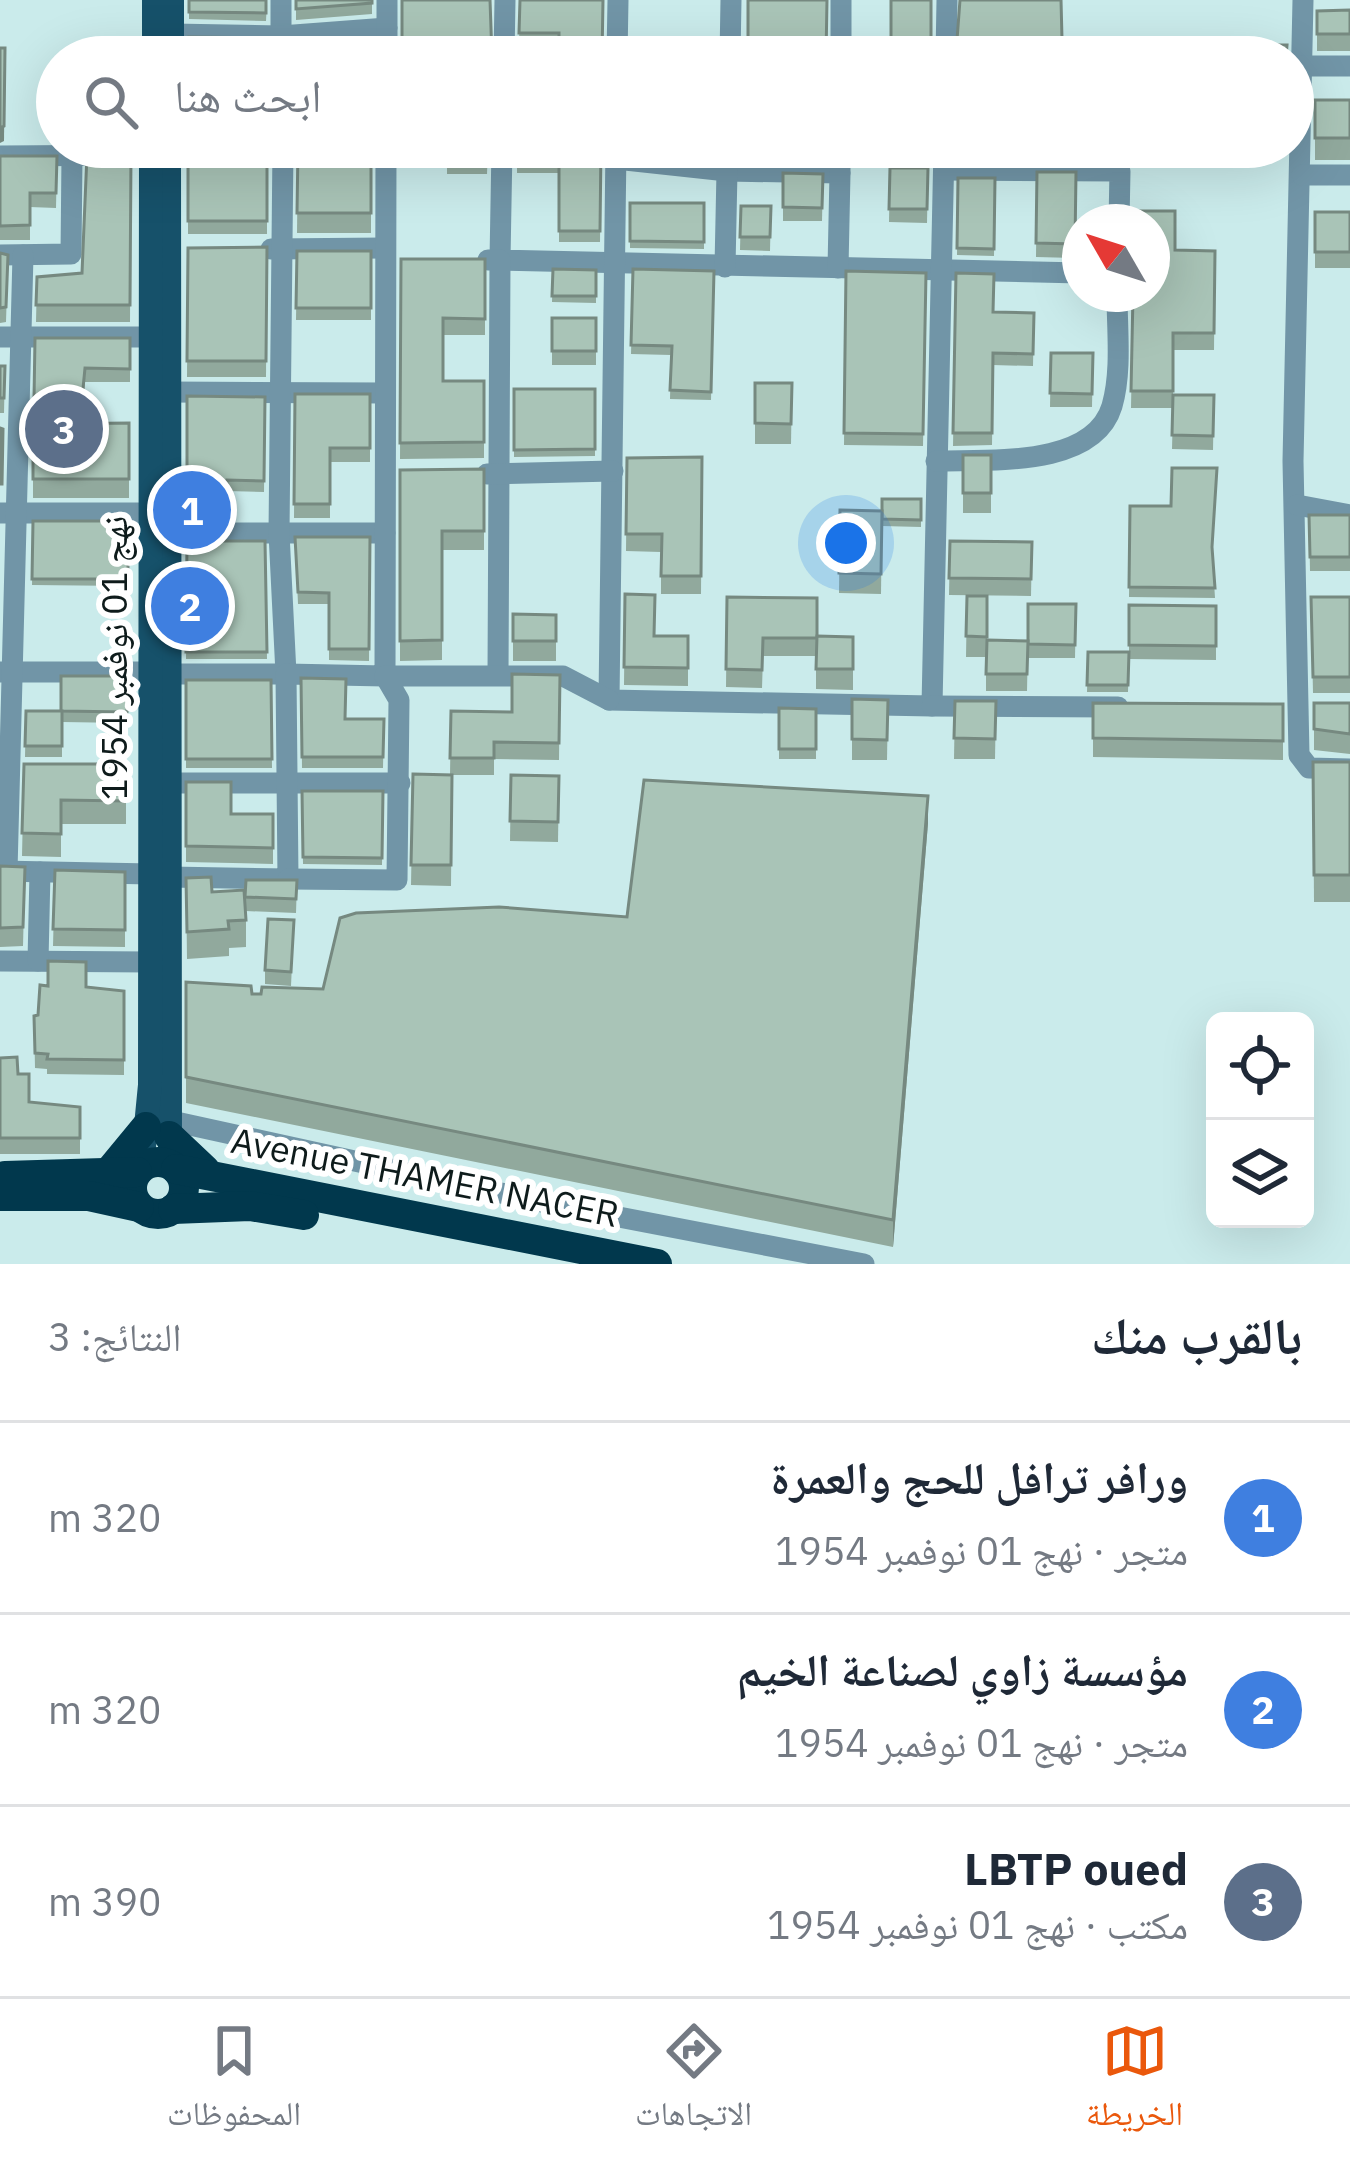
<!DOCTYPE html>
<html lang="ar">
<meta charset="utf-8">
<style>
:root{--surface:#fff;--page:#f6f6f7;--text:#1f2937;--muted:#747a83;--line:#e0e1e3;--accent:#ea580c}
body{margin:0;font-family:"IBM Plex Sans","Noto Naskh Arabic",sans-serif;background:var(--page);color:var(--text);direction:rtl}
.controls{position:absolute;right:36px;bottom:36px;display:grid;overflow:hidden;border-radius:18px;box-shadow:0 12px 48px #0002}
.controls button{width:108px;height:108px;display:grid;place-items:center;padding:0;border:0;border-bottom:3px solid var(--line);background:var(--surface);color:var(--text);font:60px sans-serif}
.compass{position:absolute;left:1062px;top:204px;width:108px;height:108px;border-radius:50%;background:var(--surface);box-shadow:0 12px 48px #0002;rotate:309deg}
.you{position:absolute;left:846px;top:543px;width:42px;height:42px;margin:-30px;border:9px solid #fff;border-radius:50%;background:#1a73e8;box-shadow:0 0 0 18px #1a73e833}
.badge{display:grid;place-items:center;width:78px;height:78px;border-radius:50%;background:var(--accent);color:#fff;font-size:39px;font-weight:700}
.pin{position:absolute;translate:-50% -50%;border:6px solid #fff;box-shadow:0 3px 12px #0006}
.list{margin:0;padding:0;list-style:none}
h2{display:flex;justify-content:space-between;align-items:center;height:156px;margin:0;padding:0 48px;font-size:51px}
h2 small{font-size:39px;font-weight:400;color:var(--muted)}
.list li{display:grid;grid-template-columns:78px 1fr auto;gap:36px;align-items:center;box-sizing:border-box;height:192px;padding:0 48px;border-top:3px solid var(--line)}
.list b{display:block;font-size:45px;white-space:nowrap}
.list p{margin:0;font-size:39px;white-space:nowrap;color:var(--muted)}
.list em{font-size:39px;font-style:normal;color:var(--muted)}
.icon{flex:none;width:66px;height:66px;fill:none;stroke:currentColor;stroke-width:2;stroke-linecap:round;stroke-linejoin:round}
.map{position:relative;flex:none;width:1350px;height:1264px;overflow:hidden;direction:ltr}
.search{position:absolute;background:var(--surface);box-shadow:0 12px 48px #0002;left:36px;right:36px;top:36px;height:132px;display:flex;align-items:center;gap:30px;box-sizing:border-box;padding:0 42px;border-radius:66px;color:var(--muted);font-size:45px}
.sheet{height:732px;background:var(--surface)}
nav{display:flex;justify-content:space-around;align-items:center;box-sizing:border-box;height:168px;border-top:3px solid var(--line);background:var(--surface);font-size:33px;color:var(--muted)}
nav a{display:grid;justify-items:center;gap:6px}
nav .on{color:var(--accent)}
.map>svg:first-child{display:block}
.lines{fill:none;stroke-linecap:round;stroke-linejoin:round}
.minor{stroke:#7195a7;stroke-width:21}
.major{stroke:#16516a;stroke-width:24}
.highway{stroke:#01384d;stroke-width:30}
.wall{fill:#91a99d}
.shaded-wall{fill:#768980}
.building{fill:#a9c4b7;stroke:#768980;stroke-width:3}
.labels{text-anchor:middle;stroke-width:12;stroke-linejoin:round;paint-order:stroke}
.street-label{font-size:36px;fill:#0e1b1b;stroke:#fff}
</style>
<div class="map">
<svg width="1350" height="1264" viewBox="0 0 1350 1264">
<rect width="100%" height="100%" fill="#caebeb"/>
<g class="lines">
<g class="minor">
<path d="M281 0V57"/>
<path d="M1303 0 1293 461 1299 755 1309 768 1350 769"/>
<path d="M172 34 281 36 387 28"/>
<path d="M387 57V0"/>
<path d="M504 57 505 0"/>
<path d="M617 57 618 0"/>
<path d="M730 57 731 0"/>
<path d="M841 57V0"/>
<path d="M946 57 947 0"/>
<path d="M1303 66H1350"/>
<path d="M502 147 500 260 1080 273"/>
<path d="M616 147 609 700 932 706 944 147"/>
<path d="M728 147 727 171 840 173V147"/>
<path d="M0 156 151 155"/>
<path d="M616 159 727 171 725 267"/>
<path d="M944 170 1120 171 1119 222"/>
<path d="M1302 175H1350"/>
<path d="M271 249 384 248"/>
<path d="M0 255 71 254 72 156"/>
<path d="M488 260H500L498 675"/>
<path d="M838 268 840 173"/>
<path d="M0 337H150"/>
<path d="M168 392 385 393"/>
<path d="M936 461C986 459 1093 469 1112 406 1122 371 1117 330 1117 294"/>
<path d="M487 474 613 471"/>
<path d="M1297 505 1350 515"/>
<path d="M0 513H148"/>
<path d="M169 533H385"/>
<path d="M1 672H150"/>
<path d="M170 674H286L279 533 283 147"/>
<path d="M932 706 1118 707"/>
<path d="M170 783H400"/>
<path d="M0 871 151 874"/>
<path d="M7 871 23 255"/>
<path d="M169 877 288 879 286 674 385 676 386 147"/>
<path d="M288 879 397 880 399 700 385 676H563L609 700"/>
<path d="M0 961 150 962"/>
<path d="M38 961 40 872"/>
<path d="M167 1120 551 1204 864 1264"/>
</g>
<g class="major">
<path d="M154 57V0"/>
<path d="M172 57V0"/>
<path d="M169 147 170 1151"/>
<path d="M142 1167 150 1085 151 147"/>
</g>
<g class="highway">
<path d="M169 1136 205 1170"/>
<circle cx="158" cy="1188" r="26"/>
<path d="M176 1169 657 1264"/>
<path d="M108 1173 146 1127"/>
<path d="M5 1176 137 1172"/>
<path d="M0 1196H89L139 1207"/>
<path d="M173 1209 250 1206 304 1215"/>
</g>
</g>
<g class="wall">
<path d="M189 0H267L266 21 189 19Z"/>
<path d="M296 0H372V14L296 20Z"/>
<path d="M520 0 602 57 559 45H519Z"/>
<rect x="891" y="0" width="40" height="57"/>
<path d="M1061 0 1062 57H957V40Z"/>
<path d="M1350 10V51H1317V11Z"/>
<rect x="1315" y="100" width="35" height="60"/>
<rect x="188" y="147" width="79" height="87"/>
<path d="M298 147H371V233H297Z"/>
<path d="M447 147H488L487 174H447Z"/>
<path d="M517 147H601L600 242H559V173H517Z"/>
<path d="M747 147H825V158L747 156Z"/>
<path d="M131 153 130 322H36L37 277 82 273Z"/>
<path d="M0 156H57L56 208 30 207V240H0Z"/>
<path d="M890 168H928L927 223 889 222Z"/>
<path d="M1037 172H1076L1075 258 1036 257Z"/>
<path d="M783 173 823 174 822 221H783Z"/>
<path d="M958 178H995L994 256 957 255Z"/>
<path d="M630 203H704V249L630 248Z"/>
<path d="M741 206H771L770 251 740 250Z"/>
<rect x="1315" y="212" width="35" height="56"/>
<path d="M267 247 266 377H187L188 248Z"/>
<path d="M1175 250 1215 251 1214 350H1173V395H1214L1213 450 1172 449 1173 408H1131L1133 294Z"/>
<path d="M297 251H371V320H296Z"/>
<path d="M0 253 8 255 6 322 0 323Z"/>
<path d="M401 259H485V335H443V381H484V458L400 459Z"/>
<path d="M553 269 596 270V303L552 302Z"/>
<path d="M633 269 714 271 711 400 670 399 671 355 631 354Z"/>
<path d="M846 271 926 273 923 446 844 445Z"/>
<path d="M956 273 993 312 1034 313 1033 366 993 365 992 445 953 446Z"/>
<rect x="552" y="318" width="44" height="47"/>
<path d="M35 338H130V382H85L82 412 34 413Z"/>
<path d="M1051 353H1093L1092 407H1050Z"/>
<path d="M0 366H5L4 413H0Z"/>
<path d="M755 383H792L791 444H755Z"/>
<path d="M514 389H595V456L514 457Z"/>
<path d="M295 394H370V462H330V518H294Z"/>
<path d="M187 396 265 397 264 492 227 491V518H187Z"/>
<path d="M129 423V498H33V424Z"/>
<rect x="963" y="455" width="28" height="58"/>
<path d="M702 457 701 594H661V552L626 551 627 458Z"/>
<path d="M484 469V550H442V660L400 661V470Z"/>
<path d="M882 499H921V527L882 526Z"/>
<path d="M1130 506 1212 552 1215 598 1129 597Z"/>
<path d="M840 510 882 511 881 594 839 593Z"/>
<path d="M1309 515H1350V571H1310Z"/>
<path d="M33 521H128V586L32 585Z"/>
<path d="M295 537H370L369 661 329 660V604H298Z"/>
<path d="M187 541H265L267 659H186Z"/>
<path d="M950 541 1032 542 1031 596 949 595Z"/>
<path d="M625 594 654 636H688V686L624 685Z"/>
<path d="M967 596H987V640L1028 641 1027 691H986V657H966Z"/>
<path d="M727 597 817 636 853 637V690L816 689V656H763L762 688 726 687Z"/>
<path d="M1311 597H1350V693H1313Z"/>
<path d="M1028 604H1076L1075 658H1028Z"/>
<path d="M1129 605 1216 606V660L1129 659Z"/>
<path d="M513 614 556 615V661H513Z"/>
<path d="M1088 652H1129L1128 692H1087Z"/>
<path d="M560 675 559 760 494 759V775H452L451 886 411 885 413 774 450 775 451 711 512 712Z"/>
<path d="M127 676V723L62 722V757H25L26 711H61Z"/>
<path d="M301 678 345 719H384L383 768H302Z"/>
<path d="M186 680H271L272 768H186Z"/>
<path d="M852 699 888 700 887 760H852Z"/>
<path d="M955 701H996L995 759H954Z"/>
<path d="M1093 703 1283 704V760L1093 757Z"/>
<path d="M1314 703H1350V754L1314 750Z"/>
<path d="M779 708 816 709V759H779Z"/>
<path d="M1313 762H1350V902H1314Z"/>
<path d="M24 764H126V824H61V857L22 856Z"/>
<path d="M511 775 559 776 558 842 510 841Z"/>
<path d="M186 782 231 814H273V864L186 862Z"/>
<path d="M302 791H383L382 865 303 864Z"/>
<path d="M928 823 893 1247 186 1103V982L252 994 323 989 627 917Z"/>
<path d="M0 866 25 867 23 946 0 947Z"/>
<path d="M55 870 125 872V947L53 946Z"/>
<path d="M186 878 212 892 245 901 246 880H297L296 913 246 911V947L229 948V956L187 959Z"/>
<path d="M294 920 291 986 265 984V970Z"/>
<path d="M86 987 124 991V1075L47 1074V1069L35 1068 34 1016 38 1015Z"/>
<path d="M0 1058 18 1074 29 1102 80 1107V1154H0Z"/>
</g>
<g class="shaded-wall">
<path d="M5 48 4 141 0 143V128Z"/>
<path d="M928 796V823L893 1247V1220Z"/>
</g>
<g class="building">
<path d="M189 0H266V13L189 12Z"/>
<path d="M296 0H372V3L296 9Z"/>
<path d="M402 0H490L492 57H402Z"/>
<path d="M520 0H603L602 57H559V33H519Z"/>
<path d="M748 0H827L826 57H748Z"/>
<rect x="891" y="0" width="40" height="49"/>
<path d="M960 0H1061L1062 39 957 40Z"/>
<path d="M1350 10V34H1317V11Z"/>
<path d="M189 37 266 38V57H189Z"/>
<path d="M1257 45H1287L1286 57H1257Z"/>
<path d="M0 48H5L4 126 0 128Z"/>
<rect x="1315" y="100" width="35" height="38"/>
<rect x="188" y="147" width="79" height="74"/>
<path d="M298 147H371V213H297Z"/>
<path d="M447 147H488L487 163H447Z"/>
<path d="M517 147H601L600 231H559V161H517Z"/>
<path d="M747 147H825V149Z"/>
<path d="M131 153 130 305H36L37 277 82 273 87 154Z"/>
<path d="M0 156H57L56 193H30V225L0 226Z"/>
<path d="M890 168H928L927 209H889Z"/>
<path d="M1037 172H1076L1075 244 1036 243Z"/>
<path d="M783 173 823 174 822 208 783 207Z"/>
<path d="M958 178H995L994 249 957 248Z"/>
<path d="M630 203H704V242L630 241Z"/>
<path d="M741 206H771L770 237H740Z"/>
<path d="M1134 211H1175V250L1215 251 1214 333H1173V391H1131L1133 294H1152V222H1134Z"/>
<rect x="1315" y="212" width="35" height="40"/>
<path d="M267 247 266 361H187L188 248Z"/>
<path d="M297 251H371V308H296Z"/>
<path d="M0 253 8 255 6 307 0 308Z"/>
<path d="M401 259H485V319L443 318V381H484V442L400 443Z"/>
<path d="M553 269 596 270V296H552Z"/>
<path d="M633 269 714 271 711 392 670 390 672 346 631 345Z"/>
<path d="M846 271 926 273 923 434 844 433Z"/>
<path d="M956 273 994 274 993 312 1034 313 1033 354 993 353 992 433H953Z"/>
<rect x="552" y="318" width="44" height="33"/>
<path d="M35 338H130V369L85 368 82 399H34Z"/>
<path d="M1051 353H1093L1092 394 1050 393Z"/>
<path d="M0 366H5L4 398H0Z"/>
<path d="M755 383H792L791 424 755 423Z"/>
<path d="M514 389H595V449L514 450Z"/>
<path d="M295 394H370V448H330V504H294Z"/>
<path d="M1173 395H1214L1213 436 1172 435Z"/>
<path d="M187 396 265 397 264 481 227 480V507H187Z"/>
<path d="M129 423V479H33V424Z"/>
<path d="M0 428 3 429 2 484H0Z"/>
<rect x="963" y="455" width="28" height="38"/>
<path d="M702 457 701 576H661L662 534H626L627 458Z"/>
<path d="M1172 468H1217L1212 547 1215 588 1129 587 1130 506H1171Z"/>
<path d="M484 469V531H442V640L400 641V470Z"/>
<path d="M882 499H921V520L882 519Z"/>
<path d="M840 510 882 511 881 574 839 573Z"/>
<path d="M1309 515H1350V557H1310Z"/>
<path d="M33 521H128V579H32Z"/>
<path d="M295 537H370L369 649H329V593L298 592Z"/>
<path d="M187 541H265L267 652H186Z"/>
<path d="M950 541 1032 542 1031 579 949 578Z"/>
<path d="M625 594 655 595 654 636H688V668L624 667Z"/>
<path d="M967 596H987V637L966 636Z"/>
<path d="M727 597 817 598V638H763L762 670 726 669Z"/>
<path d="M1311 597H1350V677H1313Z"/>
<path d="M1028 604H1076L1075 645 1028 644Z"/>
<path d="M1129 605 1216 606V646L1129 645Z"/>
<path d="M513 614 556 615V641H513Z"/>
<path d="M817 636 853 637V669H816Z"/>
<path d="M987 640 1028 641 1027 674H986Z"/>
<path d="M1088 652H1129L1128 685H1087Z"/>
<path d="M512 674 560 675 559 743 494 742V758H450L451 711 512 712Z"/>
<path d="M61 676H127V712L61 711Z"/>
<path d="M301 678 346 679 345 719H384L383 757H302Z"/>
<path d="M186 680H271L272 759H186Z"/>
<path d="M852 699 888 700 887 740 852 739Z"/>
<path d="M955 701H996L995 739 954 738Z"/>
<path d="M1093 703 1283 704V741L1093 738Z"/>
<path d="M1314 703H1350V734L1314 729Z"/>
<path d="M779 708 816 709V749H779Z"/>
<path d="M26 711H62V746H25Z"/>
<path d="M1313 762H1350V875H1314Z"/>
<path d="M24 764H126V801L61 800V834L22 833Z"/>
<path d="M413 774 452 775 451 865H411Z"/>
<path d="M511 775 559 776 558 822 510 821Z"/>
<path d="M644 780 928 796 893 1220 186 1077V982L251 986 252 994H261L262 987 323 989 340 918 356 913 499 907 627 917Z"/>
<path d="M186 782H231V814H273V848L186 846Z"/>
<path d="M302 791H383L382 858 303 857Z"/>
<path d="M0 866 25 867 23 927 0 928Z"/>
<path d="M55 870 125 872V930L53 929Z"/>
<path d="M211 877 212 892 244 890 246 920 228 921 229 929 187 932 186 878Z"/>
<path d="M246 880H297L296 899 245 897Z"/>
<path d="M268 919 294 920 291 972 265 970Z"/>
<path d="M48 961 86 962V987L124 991V1060L47 1059 48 1054 35 1053 34 1016 38 1015 40 985 48 986Z"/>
<path d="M17 1057 18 1074H29V1102L80 1107V1138H0V1058Z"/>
</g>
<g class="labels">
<g class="street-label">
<text transform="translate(114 658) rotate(-90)" y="13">نهج 01 نوفمبر 1954</text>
<text transform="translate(425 1177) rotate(11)" y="13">Avenue THAMER NACER</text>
</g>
</g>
</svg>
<div class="controls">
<button><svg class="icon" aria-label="locate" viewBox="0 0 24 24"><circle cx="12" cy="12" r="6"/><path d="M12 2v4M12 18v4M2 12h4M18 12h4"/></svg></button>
<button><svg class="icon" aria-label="layers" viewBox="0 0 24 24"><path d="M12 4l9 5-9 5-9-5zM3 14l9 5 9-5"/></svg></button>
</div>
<svg class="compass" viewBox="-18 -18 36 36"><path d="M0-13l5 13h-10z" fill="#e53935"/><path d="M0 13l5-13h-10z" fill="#747a83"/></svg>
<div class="you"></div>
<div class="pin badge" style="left:192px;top:510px;background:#3f7fe0">1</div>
<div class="pin badge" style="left:190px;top:606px;background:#3f7fe0">2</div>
<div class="pin badge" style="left:64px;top:429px;background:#5c6f8a">3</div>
<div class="search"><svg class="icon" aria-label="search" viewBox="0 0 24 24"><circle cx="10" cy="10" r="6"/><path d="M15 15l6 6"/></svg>ابحث هنا</div>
</div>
<section class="sheet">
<h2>بالقرب منك<small>النتائج: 3</small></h2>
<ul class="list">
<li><span class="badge" style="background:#3f7fe0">1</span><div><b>ورافر ترافل للحج والعمرة</b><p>متجر · نهج 01 نوفمبر 1954</p></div><em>320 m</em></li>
<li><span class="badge" style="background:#3f7fe0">2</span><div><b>مؤسسة زاوي لصناعة الخيم</b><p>متجر · نهج 01 نوفمبر 1954</p></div><em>320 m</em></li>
<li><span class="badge" style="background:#5c6f8a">3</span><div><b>LBTP oued</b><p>مكتب · نهج 01 نوفمبر 1954</p></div><em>390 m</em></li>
</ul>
</section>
<nav>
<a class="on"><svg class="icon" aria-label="map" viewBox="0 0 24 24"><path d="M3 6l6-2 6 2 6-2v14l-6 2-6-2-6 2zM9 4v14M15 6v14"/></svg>الخريطة</a>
<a><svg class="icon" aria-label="directions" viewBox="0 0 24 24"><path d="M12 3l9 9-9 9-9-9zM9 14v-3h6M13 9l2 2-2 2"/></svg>الاتجاهات</a>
<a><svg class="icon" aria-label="saved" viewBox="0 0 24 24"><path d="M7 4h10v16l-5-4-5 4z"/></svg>المحفوظات</a>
</nav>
